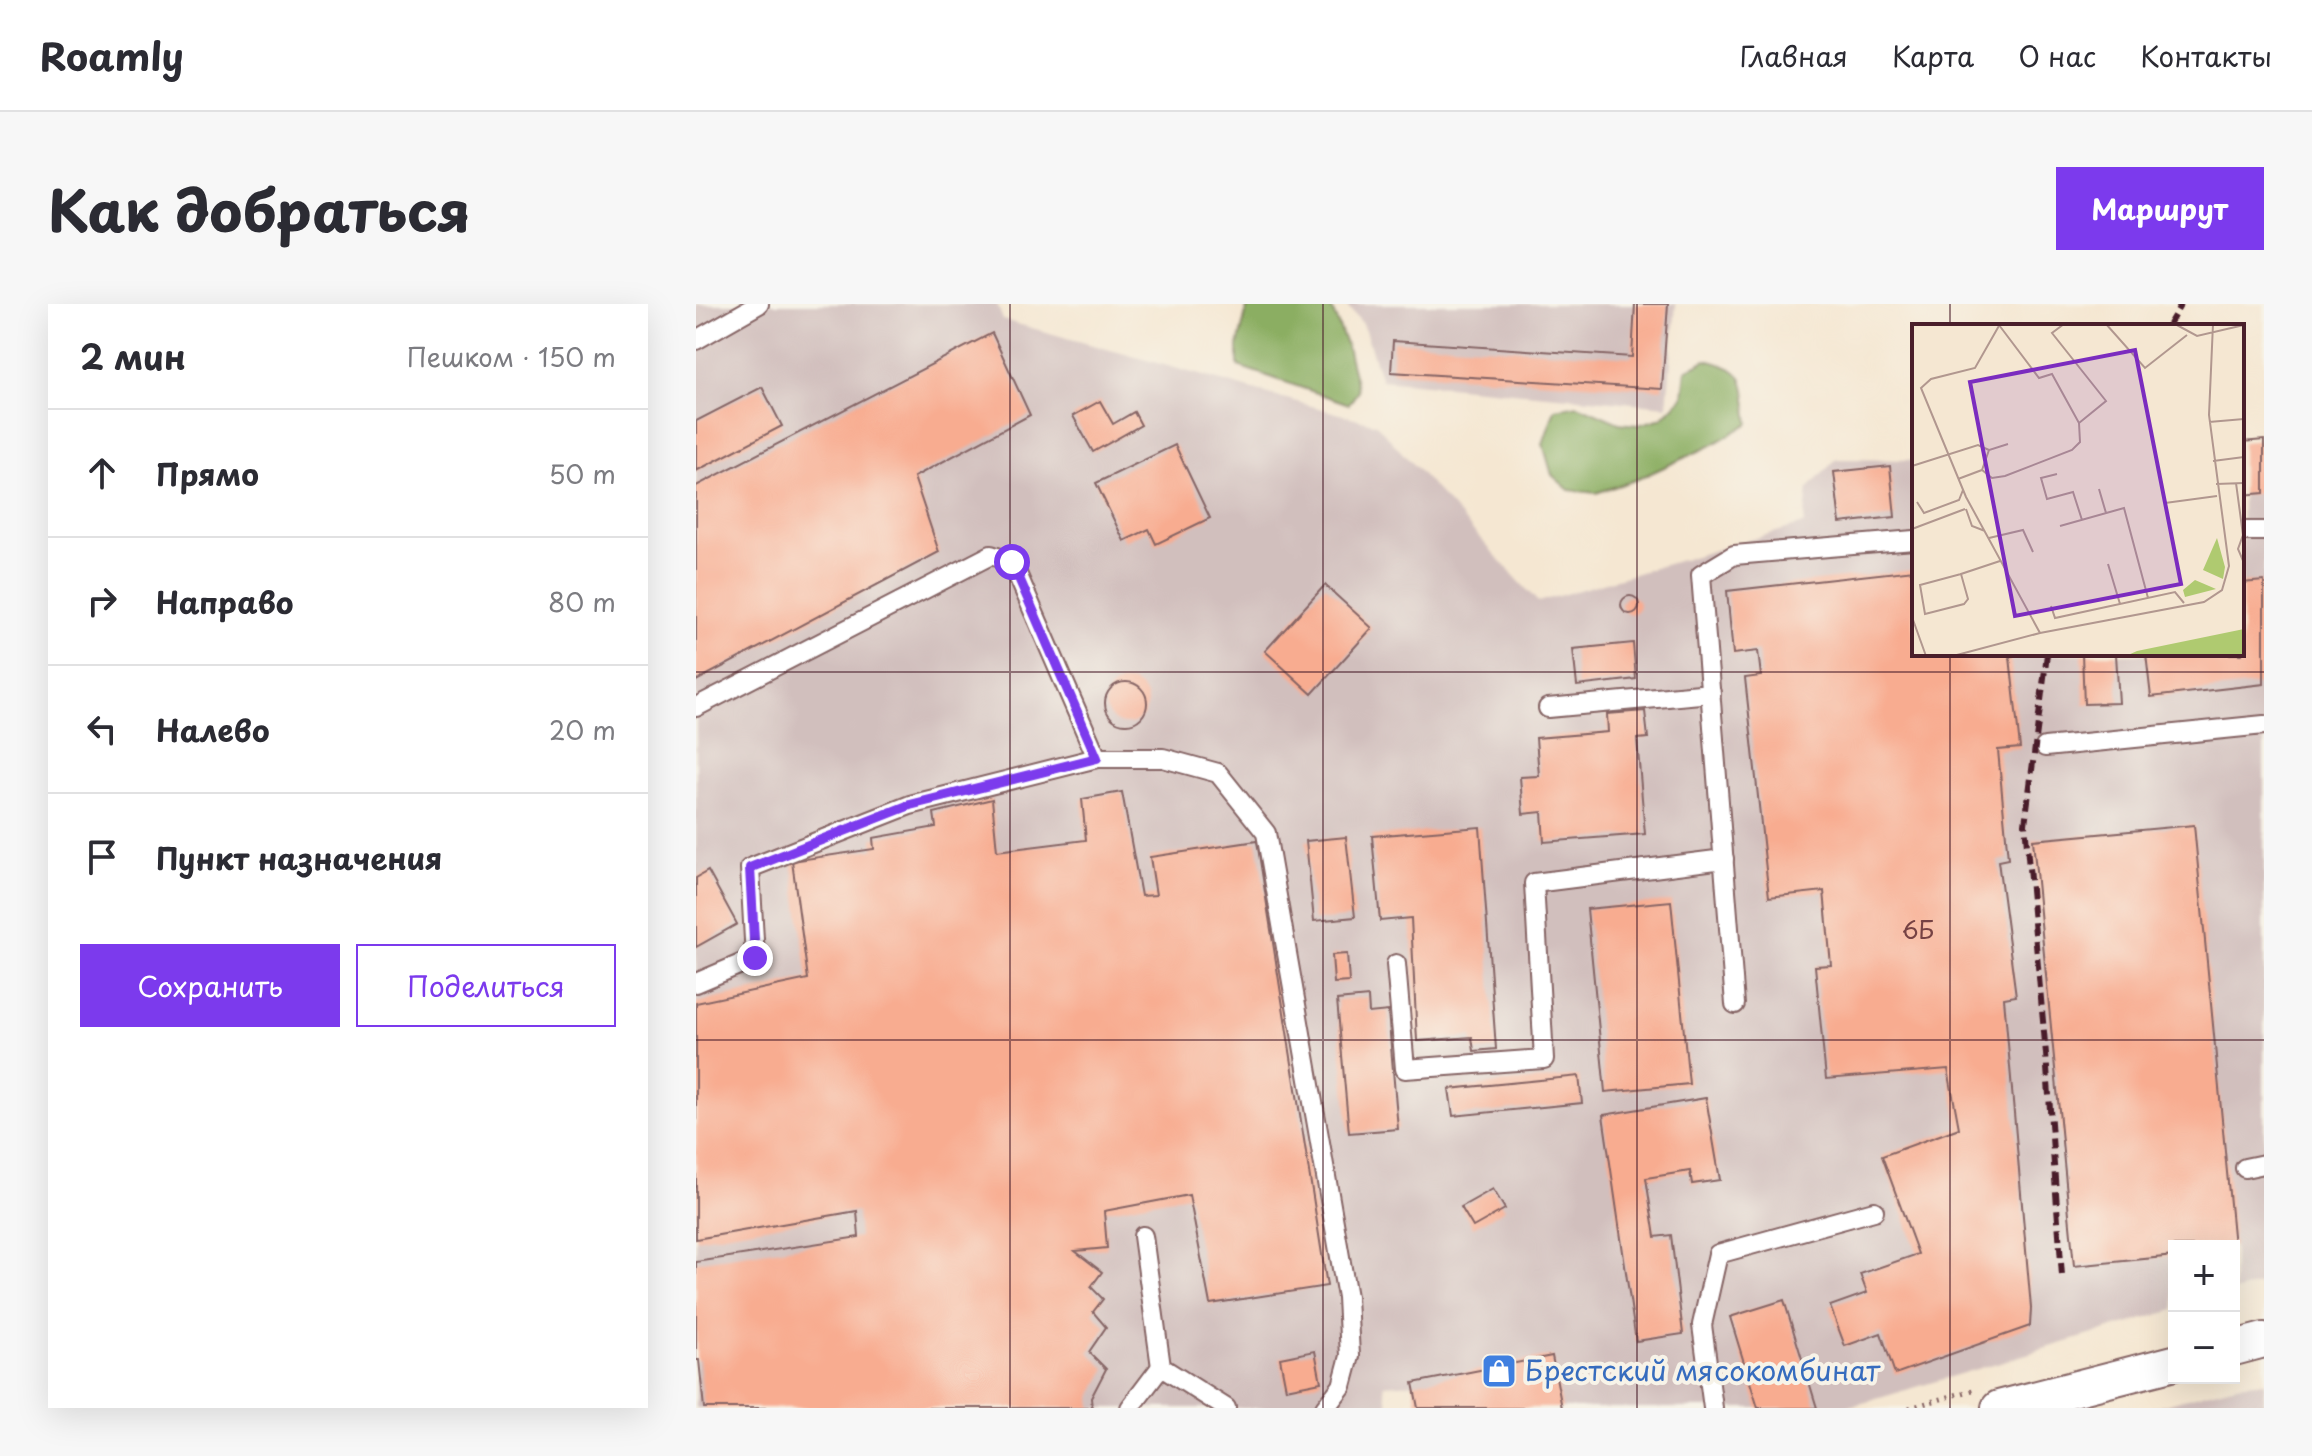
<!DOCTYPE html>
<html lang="ru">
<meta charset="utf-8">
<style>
:root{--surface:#fff;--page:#f7f7f7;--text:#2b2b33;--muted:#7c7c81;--line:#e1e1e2;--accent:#7c3aed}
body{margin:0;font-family:"Playpen Sans",sans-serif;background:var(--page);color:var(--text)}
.controls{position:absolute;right:24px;bottom:24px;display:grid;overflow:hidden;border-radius:0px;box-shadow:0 8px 32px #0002}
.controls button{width:72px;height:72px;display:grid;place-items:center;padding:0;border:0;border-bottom:2px solid var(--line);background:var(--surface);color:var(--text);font:40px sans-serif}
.stop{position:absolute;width:24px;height:24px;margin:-18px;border:6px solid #7c3aed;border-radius:50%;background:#fff}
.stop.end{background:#7c3aed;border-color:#fff;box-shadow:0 2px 8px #0008}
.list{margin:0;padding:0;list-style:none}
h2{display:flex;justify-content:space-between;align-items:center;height:104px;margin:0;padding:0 32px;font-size:34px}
h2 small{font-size:26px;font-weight:400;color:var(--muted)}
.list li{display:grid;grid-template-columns:52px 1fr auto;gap:24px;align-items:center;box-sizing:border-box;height:128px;padding:0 32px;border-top:2px solid var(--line)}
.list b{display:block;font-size:30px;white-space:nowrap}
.list em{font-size:26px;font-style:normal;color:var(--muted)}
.actions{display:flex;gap:16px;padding:24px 32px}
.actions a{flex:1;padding:18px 0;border:2px solid var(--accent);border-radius:0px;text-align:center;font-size:28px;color:var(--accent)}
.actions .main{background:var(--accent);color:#fff}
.icon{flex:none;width:44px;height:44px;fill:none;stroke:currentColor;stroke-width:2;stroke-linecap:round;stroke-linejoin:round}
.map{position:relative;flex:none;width:1568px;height:1104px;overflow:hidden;border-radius:0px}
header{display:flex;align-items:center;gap:48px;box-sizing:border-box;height:112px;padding:0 40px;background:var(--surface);border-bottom:2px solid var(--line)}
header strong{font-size:38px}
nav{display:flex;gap:44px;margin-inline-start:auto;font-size:28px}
.intro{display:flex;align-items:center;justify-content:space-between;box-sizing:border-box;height:192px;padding:0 48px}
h1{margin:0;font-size:56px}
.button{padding:20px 36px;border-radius:0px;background:var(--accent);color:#fff;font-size:28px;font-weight:700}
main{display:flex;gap:48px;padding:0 48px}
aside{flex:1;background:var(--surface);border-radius:0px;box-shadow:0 8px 32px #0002}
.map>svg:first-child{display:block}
.industrial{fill:#d1bfbd}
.forest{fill:#8bae62;stroke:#6a6646;stroke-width:2}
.building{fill:#f8ac90}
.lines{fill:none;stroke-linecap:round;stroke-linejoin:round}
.lane-casing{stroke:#866565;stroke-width:22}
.street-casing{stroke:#866565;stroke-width:38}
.path{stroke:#866565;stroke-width:5;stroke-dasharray:2 6;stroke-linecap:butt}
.lane{stroke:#fff;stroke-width:18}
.street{stroke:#fff;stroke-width:34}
.rail{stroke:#4a1f2b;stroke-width:6;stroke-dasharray:12 6;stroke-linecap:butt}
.route{stroke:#7c3aed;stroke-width:10}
.grid{fill:none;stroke:#4a1f2b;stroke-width:2;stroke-opacity:0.55}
.labels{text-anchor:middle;stroke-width:8;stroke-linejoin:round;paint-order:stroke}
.number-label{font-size:24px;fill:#764244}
.shop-label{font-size:28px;fill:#366cbe;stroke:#f7f3e8;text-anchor:start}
.inset-road{fill:none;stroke:#b1978f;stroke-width:2}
.view{fill:#7b2cbf;fill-opacity:0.15;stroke:#7b2cbf;stroke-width:4}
.inset-edge{fill:none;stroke:#4a1f2b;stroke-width:4}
</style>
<header>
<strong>Roamly</strong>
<nav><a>Главная</a><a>Карта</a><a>О нас</a><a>Контакты</a></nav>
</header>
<div class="intro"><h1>Как добраться</h1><a class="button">Маршрут</a></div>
<main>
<aside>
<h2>2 мин<small>Пешком · 150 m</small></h2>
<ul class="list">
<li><svg class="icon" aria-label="ahead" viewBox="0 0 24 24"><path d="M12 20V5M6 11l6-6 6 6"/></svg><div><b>Прямо</b></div><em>50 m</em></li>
<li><svg class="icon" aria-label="right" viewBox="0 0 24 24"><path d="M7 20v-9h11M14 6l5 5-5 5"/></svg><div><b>Направо</b></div><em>80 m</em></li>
<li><svg class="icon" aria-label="left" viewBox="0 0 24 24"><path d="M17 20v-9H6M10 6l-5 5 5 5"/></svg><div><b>Налево</b></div><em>20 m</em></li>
<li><svg class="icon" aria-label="arrive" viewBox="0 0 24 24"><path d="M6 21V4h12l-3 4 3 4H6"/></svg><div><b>Пункт назначения</b></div></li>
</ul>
<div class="actions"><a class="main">Сохранить</a><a>Поделиться</a></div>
</aside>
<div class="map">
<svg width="1568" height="1104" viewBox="0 0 1568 1104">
<rect width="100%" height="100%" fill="#f7f3e8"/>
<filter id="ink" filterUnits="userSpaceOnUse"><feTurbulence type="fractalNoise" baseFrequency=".0125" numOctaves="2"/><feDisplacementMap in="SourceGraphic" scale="16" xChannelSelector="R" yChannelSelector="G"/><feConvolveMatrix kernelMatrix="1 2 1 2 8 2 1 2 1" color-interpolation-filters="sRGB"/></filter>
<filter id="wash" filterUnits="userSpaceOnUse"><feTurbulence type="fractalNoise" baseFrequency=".006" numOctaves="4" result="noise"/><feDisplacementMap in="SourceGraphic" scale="32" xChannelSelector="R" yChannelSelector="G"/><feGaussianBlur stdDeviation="1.8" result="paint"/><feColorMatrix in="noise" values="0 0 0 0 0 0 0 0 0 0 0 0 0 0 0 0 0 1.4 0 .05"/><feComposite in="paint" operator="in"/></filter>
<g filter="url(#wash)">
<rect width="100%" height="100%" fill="#f5e7d2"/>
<g class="industrial">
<path d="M0 0H301L307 16 680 120 842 298 1108 220 1112 185 1140 155 1218 156V350H1546V138L1568 136V979L1538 988V942H1478V1006L1167 1099 1143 1104H722L717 1079 688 1081 693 1104H0Z"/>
<path d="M649 0H980L971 102 685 76 667 20Z"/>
<path d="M1568 1078V1104H1454L1540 1081Z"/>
</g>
<g class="forest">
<path d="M552 0H634L651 43 662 87 653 100 542 62V42Z"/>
<path d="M1010 56C1055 66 1047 79 1053 119L1014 142 942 175 900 189 873 186 856 171 847 140 859 105 882 101 923 119 942 121 966 114 987 93 990 66Z"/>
</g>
<g id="blocks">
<g class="building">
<path d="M939 0H972L966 85 695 68 697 37 936 53Z"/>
<path d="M296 29 334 111 218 173 243 248 0 377V182Z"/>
<path d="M66 83 86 122 0 167V117Z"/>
<path d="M404 97 417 120 438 108 445 121 397 148 377 112Z"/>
<path d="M1568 136V189L1546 191V138Z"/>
<path d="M479 141 514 214 460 240 453 225 428 237 400 179Z"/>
<path d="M1194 162 1199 213 1144 219 1138 168Z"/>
<path d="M1218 266V350H1320L1314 353 1324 444 1302 446 1312 555 1302 557 1320 692 1308 694 1335 1004 1334 1022 1199 1070 1185 1029 1149 1042 1134 1002 1171 989 1164 970 1222 950 1186 852 1263 824 1252 765 1130 775 1119 662 1135 661 1128 587 1073 593 1049 374 1065 372 1062 347 1037 350 1031 287Z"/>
<path d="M1568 277V380L1455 393 1450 350H1546V279Z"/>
<path d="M629 281 676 324 616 390 569 347Z"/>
<circle cx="934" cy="301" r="9"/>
<path d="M937 339 940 375 881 382 877 345Z"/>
<path d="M1386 350H1420L1423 399 1388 400Z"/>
<circle cx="430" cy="399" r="21"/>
<path d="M949 407 952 434 941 435 949 530 848 538 846 508 827 510 824 473 843 472 840 434 912 428 911 410Z"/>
<path d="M426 488 445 592 460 591 454 553 561 537 631 982 514 1000 493 891 408 907 411 944 379 947 406 968 395 983 407 995 397 1008 410 1023 393 1048 410 1065 395 1094 396 1104H8L3 1056H0V958L163 933 161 907 0 935V699L112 675 96 557 178 545 177 534 240 523 238 509 296 495 301 547 390 536 386 495Z"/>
<path d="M1498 521 1538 942H1478V952L1378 962 1337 536Z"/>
<path d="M784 523 800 745 778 747 776 733 721 737 715 614 684 617 676 532Z"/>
<path d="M650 533 659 613 618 617 610 537Z"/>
<path d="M12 567 41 620 0 643V574Z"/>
<path d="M975 597 993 780 909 788 891 605Z"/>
<path d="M651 650 653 678 638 679 636 651Z"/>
<path d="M672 693 673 709 692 707 702 825 653 829 641 696Z"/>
<path d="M883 772 886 799 757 812 753 785Z"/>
<path d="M1010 794 1024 876 996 880 994 867 950 874 959 933 975 931 987 1030 940 1037 907 811Z"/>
<path d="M797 885 809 905 777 923 765 903Z"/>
<path d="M1088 996 1121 1104H1062L1034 1013Z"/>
<path d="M619 1047 625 1078 590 1085 584 1054Z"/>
<path d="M856 1052 866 1104H722L717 1079Z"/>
</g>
</g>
</g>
<g filter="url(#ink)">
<use href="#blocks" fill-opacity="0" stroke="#866565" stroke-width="2"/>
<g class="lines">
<defs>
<g id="lane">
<path d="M0 36 63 0"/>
<path d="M1546 227H1568"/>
<path d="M0 403 295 251 316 258 401 454"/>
<path d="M852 404 1015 389"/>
<path d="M1349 443 1568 421"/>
<path d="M700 660 709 765 848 755 838 579 1028 555"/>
<path d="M0 679 59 654 54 564 214 501 401 454H467L522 469 570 529 651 993 654 1052 646 1082 629 1104"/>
<path d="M1039 700 1005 271 1038 251 1218 236"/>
<path d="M1549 864 1568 860"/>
<path d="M447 932 465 1063 530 1104"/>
<path d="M434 1104 465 1063"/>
<path d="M1017 1104 1006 1021 1022 950 1178 907"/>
</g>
<g id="street">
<path d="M1538 1044 1568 1036"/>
<path d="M1303 1104 1478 1059"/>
</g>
</defs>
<use href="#lane" class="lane-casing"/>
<use href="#street" class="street-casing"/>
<path class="path" d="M1213 1104 1277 1086"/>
<use href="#lane" class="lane"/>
<use href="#street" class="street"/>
<g class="rail">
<path d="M1472 22 1485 0"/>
<path d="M1351 350 1329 520 1350 750 1366 972"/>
</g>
</g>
</g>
<g class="lines" filter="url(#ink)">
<path class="route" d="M59 654 54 564 214 501 401 454 316 258"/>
</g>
<path class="grid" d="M314 0V1104M627 0V1104M941 0V1104M1254 0V22M1254 350V1104M0 368H1568M0 736H1568"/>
<defs>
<symbol id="shop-square" viewBox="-11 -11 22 22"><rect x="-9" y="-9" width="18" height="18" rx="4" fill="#3f7fe0" stroke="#f7f3e8"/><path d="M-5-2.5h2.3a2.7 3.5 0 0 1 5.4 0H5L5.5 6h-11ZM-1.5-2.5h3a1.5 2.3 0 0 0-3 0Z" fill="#fff"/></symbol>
</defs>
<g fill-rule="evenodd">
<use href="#shop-square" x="783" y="1047" width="40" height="40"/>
</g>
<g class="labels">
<g class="number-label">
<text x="1222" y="635">6Б</text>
</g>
<g class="shop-label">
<text x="829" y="1077">Брестский мясокомбинат</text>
</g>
</g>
<g transform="translate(1216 20)">
<rect width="332" height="332" fill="#f5e7d2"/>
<path d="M305 214 313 243 311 255 291 246ZM283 256 304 265 273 273 271 266ZM332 305V332H214L225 327Z" fill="#afca70"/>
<path class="inset-road" d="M88 0 63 44 19 55 9 64 54 173 128 309M152 0 140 9 194 77 167 99M194 0 233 44 275 11M263 0 285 12 332 1M297 98 332 95M301 137 332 133M0 142 66 121 77 126M70 146 77 126 96 120M145 150 129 154 135 175 161 168 170 196M46 155 70 146 80 154 93 152 160 126 168 118 167 99 140 50 127 54 87 1M324 159 331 211 326 225 332 239M304 160 332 159M187 165 194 189M5 178 12 189 47 176 51 166M253 179 305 172M54 185 60 202 73 207M148 202 212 184 236 274M0 205 53 185M77 214 111 206 121 228M196 240 208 280M49 250 8 261 13 290 52 280 56 275 49 250 88 237M139 282 143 294 263 268 272 279M0 293 14 332M41 332 128 309 292 278 310 266 317 242 297 91 301 0"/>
<path class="view" d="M223 26 269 260 103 292 58 58Z"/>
<rect width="332" height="332" class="inset-edge"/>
</g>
</svg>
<div class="controls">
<button>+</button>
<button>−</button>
</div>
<div class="stop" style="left:316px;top:258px"></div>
<div class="stop end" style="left:59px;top:654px"></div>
</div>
</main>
